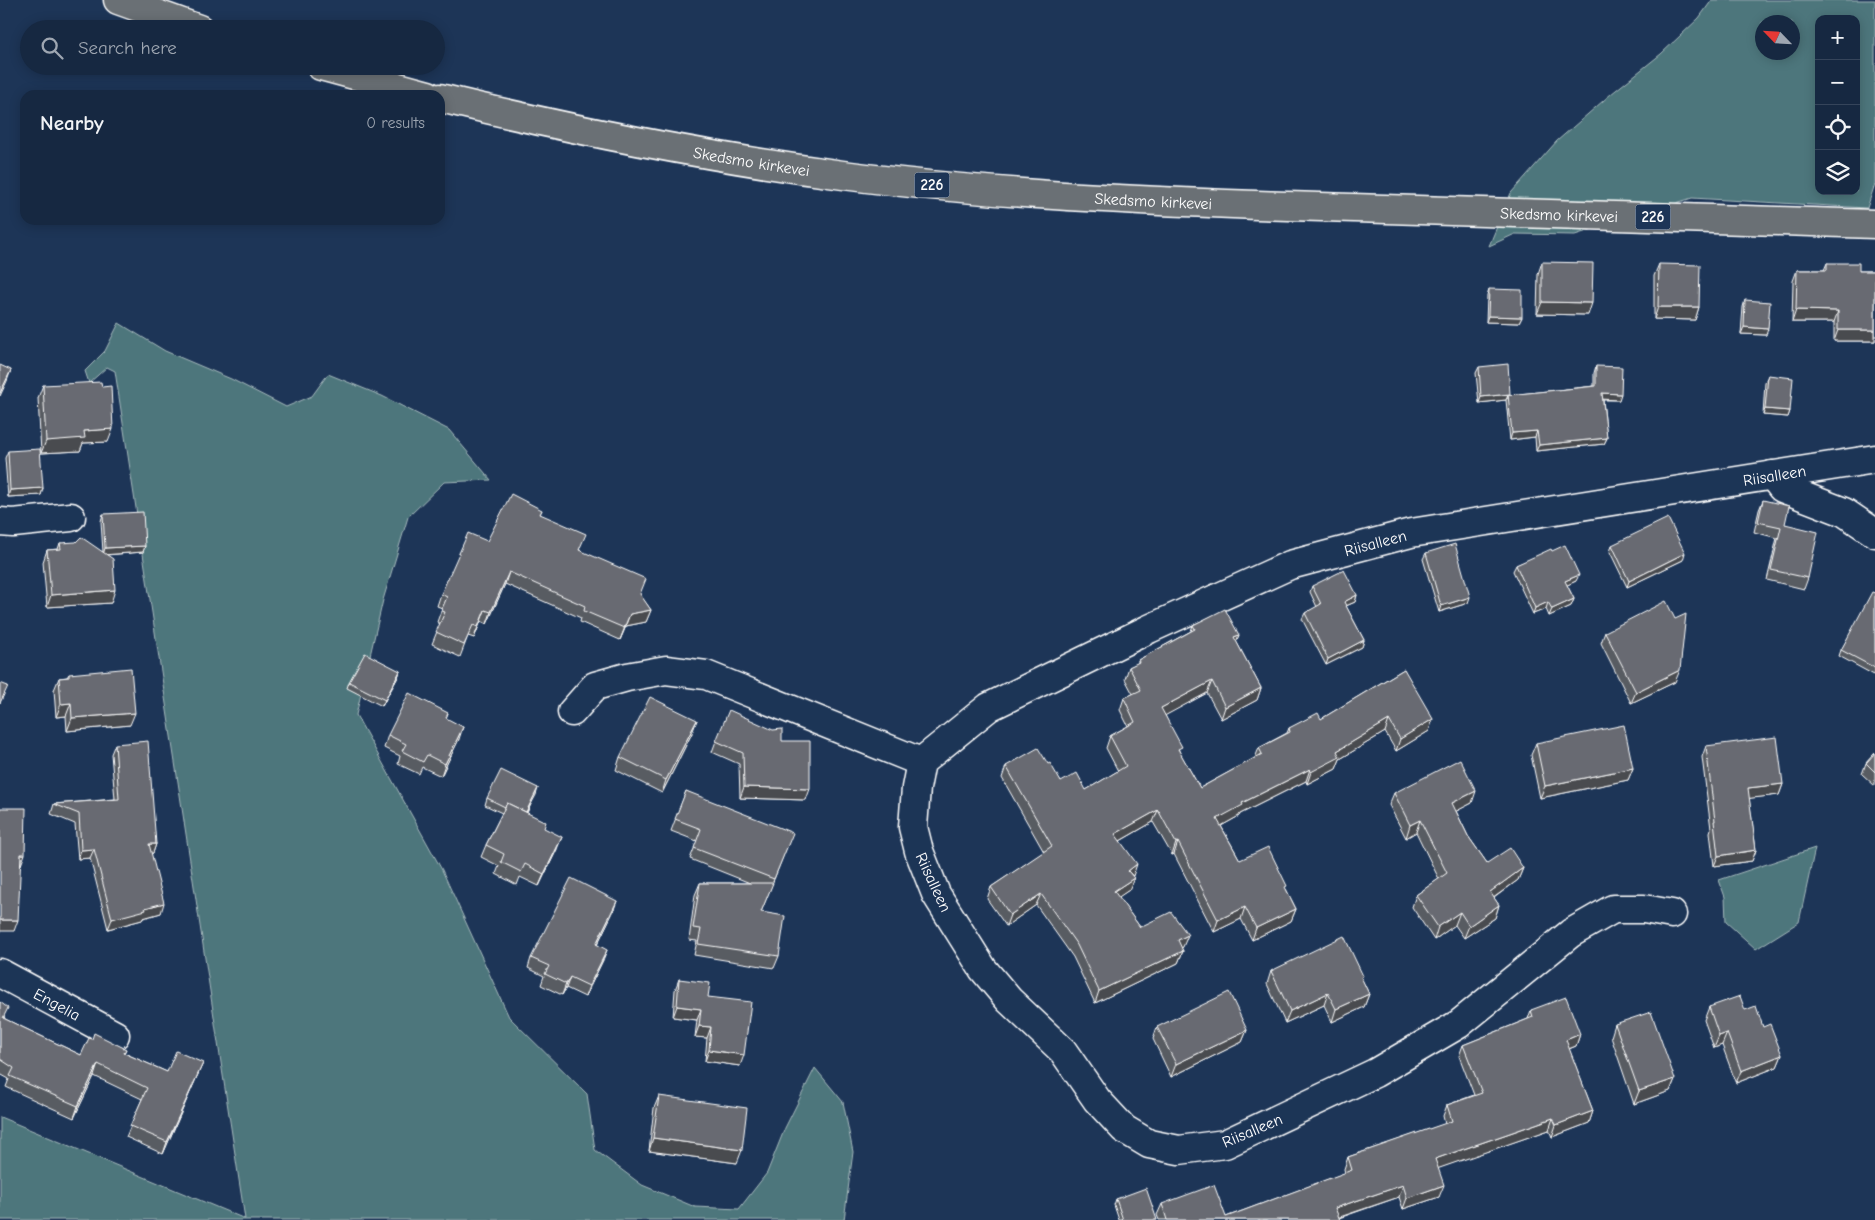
<!DOCTYPE html>
<meta charset="utf-8">
<style>
:root{--surface:#162841;--page:#23344c;--text:#f1f3f6;--muted:#9ea6b1;--line:#35445a}
body{margin:0;font-family:"Comic Neue",sans-serif;background:var(--page);color:var(--text)}
.controls{position:absolute;right:15px;top:15px;display:grid;overflow:hidden;border-radius:10px;box-shadow:0 2px 12px #0003}
.controls button{width:45px;height:45px;display:grid;place-items:center;padding:0;border:0;border-bottom:1px solid var(--line);background:var(--surface);color:var(--text);font:25px sans-serif}
.compass{position:absolute;left:1755px;top:15px;width:45px;height:45px;border-radius:50%;background:var(--surface);box-shadow:0 2px 12px #0003;rotate:295deg}
.list{margin:0;padding:0;list-style:none}
h2{display:flex;justify-content:space-between;align-items:center;height:65px;margin:0;padding:0 20px;font-size:21px}
h2 small{font-size:16px;font-weight:400;color:var(--muted)}
.icon{flex:none;width:28px;height:28px;fill:none;stroke:currentColor;stroke-width:2;stroke-linecap:round;stroke-linejoin:round}
.map{position:relative;flex:none;width:1875px;height:1220px;overflow:hidden}
.search{position:absolute;background:var(--surface);box-shadow:0 2px 12px #0003;left:20px;top:20px;width:425px;height:55px;display:flex;align-items:center;gap:12px;box-sizing:border-box;padding:0 18px;border-radius:28px;color:var(--muted);font-size:19px}
.panel{position:absolute;background:var(--surface);box-shadow:0 2px 12px #0003;left:20px;top:90px;width:425px;height:135px;border-radius:15px}
.map>svg:first-child{display:block}
.green{fill:#4d767b;stroke:#a6babd;fill-rule:evenodd}
.lines{fill:none;stroke-linecap:round;stroke-linejoin:round}
.minor-casing{stroke:#fff;stroke-width:31}
.highway-casing{stroke:#fff;stroke-width:31}
.minor{stroke:#1d3557;stroke-width:28}
.highway{stroke:#6a7074;stroke-width:28}
.wall{fill:#595c62;stroke:#fff}
.shaded-wall{fill:#494b50;stroke:#fff}
.building{fill:#686b72;stroke:#fff}
.labels{text-anchor:middle;stroke-width:4;stroke-linejoin:round;paint-order:stroke}
.shield{fill:#1d3557;stroke:#bbc2cd;stroke-width:1}
.shield-label{font-size:15px;font-weight:bold;fill:#fff}
.street-label{font-size:16px;fill:#fff;stroke:#1d3557}
</style>
<div class="map">
<svg width="1875" height="1220" viewBox="0 0 1875 1220">
<rect width="100%" height="100%" fill="#1d3557"/>
<filter id="ink" filterUnits="userSpaceOnUse"><feTurbulence type="fractalNoise" baseFrequency=".02" numOctaves="2"/><feDisplacementMap in="SourceGraphic" scale="10" xChannelSelector="R" yChannelSelector="G"/><feConvolveMatrix kernelMatrix="1 2 1 2 8 2 1 2 1" color-interpolation-filters="sRGB"/></filter>
<g filter="url(#ink)">
<g class="green">
<path d="M1712 0H1875V184L1867 208 1692 198 1575 235 1515 234 1489 246 1511 193 1557 141 1611 94 1661 54 1699 18ZM1819 19H1856V191H1819ZM1762 22H1792V52H1762Z"/>
<path d="M119 323 165 351 231 379 286 407 312 396 328 374 382 396 449 430 491 480 444 482 408 517 383 600 356 715 442 870 509 1017 587 1094 595 1150 642 1185 695 1207 739 1209 767 1173 785 1128 815 1068 843 1102 853 1152 844 1220H0V1117L245 1219 115 371 107 367 89 383 85 371 105 351Z"/>
<path d="M1815 848 1799 922 1756 949 1726 922 1725 897 1719 880Z"/>
</g>
<g class="lines">
<defs>
<g id="minor">
<path d="M1772 475 1782 488 1844 512 1875 533"/>
<path d="M0 522 13 523 71 517"/>
<path d="M572 712 595 686 627 677 666 670 706 675 921 762"/>
<path id="s1" d="M1672 914 1644 909H1613L1571 933 1459 1024 1375 1073 1225 1144 1179 1150 1149 1144 1124 1129 1097 1100 1063 1051 1009 1000 983 969 936 894 919 851 913 827 916 788 921 762 989 707 1149 629 1290 565 1411 533 1875 459"/>
<path id="s2" d="M0 973 115 1035"/>
</g>
<g id="highway">
<path d="M118 0 199 29"/>
<path d="M321 66 428 95"/>
<path id="s3" d="M440 98C573 130 707 157 843 175 980 193 1119 200 1257 205L1875 224"/>
</g>
</defs>
<use href="#minor" class="minor-casing"/>
<use href="#highway" class="highway-casing"/>
<use href="#minor" class="minor"/>
<use href="#highway" class="highway"/>
</g>
<g class="wall">
<path d="M1542 262 1588 315 1537 314 1538 274Z"/>
<path d="M1827 263 1859 271H1875V341H1834V322H1792L1793 281 1797 270H1824Z"/>
<path d="M1659 264 1699 307 1695 320 1654 319V276Z"/>
<path d="M1489 289 1522 317 1519 323 1486 322 1487 295Z"/>
<path d="M1745 300 1766 335 1741 334 1743 307Z"/>
<path d="M1596 366 1619 400H1603L1607 438 1604 444 1536 451 1535 437 1510 440 1506 400 1479 403 1476 373 1479 367 1510 395 1594 386V373Z"/>
<path d="M1768 375 1790 411 1788 417 1763 415 1765 382Z"/>
<path d="M43 385 108 442 83 443 80 451 41 453 38 398Z"/>
<path d="M8 451 43 488 41 495 8 497 5 458Z"/>
<path d="M1763 500 1785 524 1808 578 1804 589 1767 580 1777 538 1754 532 1759 510Z"/>
<path d="M542 510 540 514 580 550 640 595 651 610 646 622 626 626 620 640 580 622 581 618 505 584 487 624 481 621 474 638 468 636 460 657 432 644 440 624 437 622 442 608 437 606 441 594 487 541Z"/>
<path d="M103 514 145 546 143 552 106 555 111 603 47 607 43 562 47 550 58 549 60 543 103 552 101 521Z"/>
<path d="M1612 545 1683 560 1627 587 1610 552Z"/>
<path d="M1552 551 1576 581 1567 585 1574 599 1571 606 1549 616 1546 609 1533 614 1513 571 1516 565Z"/>
<path d="M1426 553 1468 603 1439 612 1423 559Z"/>
<path d="M1312 586 1357 595 1355 602 1346 606 1364 640 1362 647 1326 665 1302 619 1305 613 1317 607 1310 592Z"/>
<path d="M1875 593V673L1874 675 1839 656 1841 650Z"/>
<path d="M1193 625 1239 635 1236 641 1261 688 1257 700 1221 719 1207 693 1165 715 1180 753 1200 788 1255 758 1259 748 1287 733 1289 728 1321 719 1404 669 1429 731 1396 751 1385 732 1340 759 1336 769 1307 784 1306 781 1240 814 1239 816 1221 826 1240 860 1286 889 1296 909 1291 921 1252 940 1241 919 1214 932 1174 854 1172 855 1153 822 1120 841 1132 877 1129 890 1118 897 1140 927 1183 947 1181 948 1183 951 1178 963 1095 1003 1073 957 1036 905 1006 926 987 899 991 887 1044 852 1002 778 1006 766 1048 764 1061 782 1086 790 1118 771 1106 748 1110 736 1128 726 1120 710 1124 698 1133 694 1125 679 1129 667 1138 663V660L1191 631Z"/>
<path d="M1605 632 1675 682 1631 703 1601 643Z"/>
<path d="M400 671 398 677 382 706 347 688 349 682Z"/>
<path d="M69 674 130 725 67 731 66 716 56 717 54 690 59 678 67 677Z"/>
<path d="M448 713 446 718 459 739 441 776 422 767 419 774 398 764 400 756 384 748 388 735Z"/>
<path d="M692 733 662 793 616 770 620 757Z"/>
<path d="M716 741H782L806 800 740 798 739 764 712 752Z"/>
<path d="M1536 743 1633 768 1628 780 1540 798 1531 755Z"/>
<path d="M115 744 156 844 153 853 151 854 161 913 143 918 142 920 108 929 90 858 78 859 75 824 51 814 54 804 115 799 111 754Z"/>
<path d="M1706 746 1783 784 1779 795 1749 798 1756 850 1752 861 1714 866 1710 832 1711 829 1702 757Z"/>
<path d="M1875 753V786L1862 774 1866 763Z"/>
<path d="M538 788 527 813 544 828 557 849 539 886 520 877 517 885 496 874 499 866 481 857 486 845 502 813 485 805 487 798Z"/>
<path d="M686 791 788 844 761 912 779 956 774 968 694 955 697 941 689 940 695 895 700 883H750L690 859 697 841 671 831Z"/>
<path d="M1394 793 1472 803 1456 811 1468 836 1487 863 1523 868 1518 880 1494 898 1499 905 1495 918 1464 938 1455 925 1434 940 1412 907 1416 895 1439 879 1416 832 1406 838 1389 805Z"/>
<path d="M613 912 597 945 603 960 585 997 566 988 562 995 541 985 544 976 528 968 531 958Z"/>
<path d="M1271 971 1362 980 1369 994 1364 1007 1332 1022 1324 1005 1285 1023 1267 984Z"/>
<path d="M679 979 708 997 740 1066 705 1061 707 1038 695 1037 697 1020 673 1017 675 990Z"/>
<path d="M0 1002 5 1019 81 1055 126 1049 124 1053 167 1072 198 1074 163 1154 126 1137 142 1099 94 1076 74 1118 6 1087 9 1079 0 1074Z"/>
<path d="M1709 1007 1745 1010 1763 1027 1782 1055 1777 1067 1736 1083 1722 1045 1714 1048 1704 1020Z"/>
<path d="M1531 1010 1580 1034 1576 1046 1569 1049 1593 1111 1589 1123 1552 1137 1549 1130 1438 1168 1439 1197 1403 1209 1399 1197 1339 1218 1340 1220H1159L1157 1215 1162 1204 1226 1217 1345 1173 1344 1169 1348 1157 1445 1124 1443 1116 1447 1105 1474 1095 1459 1056 1463 1045 1528 1019Z"/>
<path d="M1615 1024 1675 1079 1670 1091 1634 1104 1611 1037Z"/>
<path d="M1157 1027 1247 1030 1242 1042 1171 1077 1153 1039Z"/>
<path d="M659 1096 737 1163 649 1151 654 1108Z"/>
<path d="M1116 1199 1157 1220H1119L1114 1205Z"/>
</g>
<g class="shaded-wall">
<path d="M1542 302 1592 303 1588 315 1537 314Z"/>
<path d="M1658 307H1699L1695 320 1654 319Z"/>
<path d="M1796 310 1838 311 1834 322H1792Z"/>
<path d="M1488 316 1522 317 1519 323 1486 322Z"/>
<path d="M1744 327 1768 329 1766 335 1741 334Z"/>
<path d="M1838 330H1875V341H1834Z"/>
<path d="M11 370 7 381 0 396V393Z"/>
<path d="M1602 393 1621 394 1619 400 1600 399Z"/>
<path d="M1510 394 1508 399V395L1506 400 1479 403 1481 397Z"/>
<path d="M1765 409 1790 411 1788 417 1763 415Z"/>
<path d="M113 429 108 442 83 443 80 451 41 453 46 441 84 431Z"/>
<path d="M1537 431 1535 437 1510 440 1512 433Z"/>
<path d="M1607 438 1604 444 1536 451 1539 445Z"/>
<path d="M43 488 41 495 8 497 10 490Z"/>
<path d="M145 546 143 552 103 555 105 548Z"/>
<path d="M1685 553 1683 560 1627 587 1629 581Z"/>
<path d="M509 572 505 584 487 624 491 612Z"/>
<path d="M1579 575 1576 581 1563 587 1565 581Z"/>
<path d="M115 590 111 603 47 607 51 595Z"/>
<path d="M1357 595 1355 602 1341 608 1344 602Z"/>
<path d="M1470 597 1468 603 1439 612 1441 606Z"/>
<path d="M1574 599 1571 606 1549 616 1552 609Z"/>
<path d="M1548 602 1546 609 1533 614 1535 608Z"/>
<path d="M485 610 481 621 474 638 478 627Z"/>
<path d="M651 610 646 622 626 626 620 640 630 614Z"/>
<path d="M1239 635 1234 647V637Z"/>
<path d="M1364 640 1362 647 1326 665 1328 659Z"/>
<path d="M1680 670 1675 682 1631 703 1636 692Z"/>
<path d="M400 671 398 677 382 706 385 700Z"/>
<path d="M1212 681 1207 693 1157 720 1161 708Z"/>
<path d="M1261 688 1257 700 1221 719 1225 707Z"/>
<path d="M71 703 66 716 56 717 61 704Z"/>
<path d="M135 713 130 725 67 731 72 718Z"/>
<path d="M1433 719 1429 731 1396 751 1400 739Z"/>
<path d="M697 720 692 733 662 793 666 780Z"/>
<path d="M1389 720 1385 732 1340 759 1336 769 1307 784 1311 772 1337 751Z"/>
<path d="M463 727 459 739 441 776 445 764Z"/>
<path d="M1633 768 1628 780 1540 798 1545 786Z"/>
<path d="M1310 769 1306 781 1240 814 1239 816 1212 831 1217 819 1242 803Z"/>
<path d="M1783 784 1779 795 1744 799 1748 788Z"/>
<path d="M744 787 810 789 806 800 740 798Z"/>
<path d="M538 788 536 795 521 823 524 817Z"/>
<path d="M1476 791 1472 803 1447 816 1452 803Z"/>
<path d="M1158 810 1153 822 1111 846 1115 834Z"/>
<path d="M1420 820 1416 832 1406 838 1410 825Z"/>
<path d="M562 837 557 849 539 886 544 874Z"/>
<path d="M1178 842 1174 854 1172 855 1176 843Z"/>
<path d="M149 844H156L153 853 145 854Z"/>
<path d="M94 849 90 858 78 859 81 850Z"/>
<path d="M1756 850 1752 861 1714 866 1718 856Z"/>
<path d="M21 854H25L21 865Z"/>
<path d="M1137 864 1133 876 1128 871Z"/>
<path d="M1523 868 1518 880 1485 904 1490 892Z"/>
<path d="M1134 878 1129 890 1110 903 1114 891Z"/>
<path d="M1041 894 1036 905 1006 926 1010 915Z"/>
<path d="M617 901 613 912 592 955 596 944Z"/>
<path d="M164 903 161 913 143 918 142 920 108 929 112 919 145 908Z"/>
<path d="M1499 905 1495 918 1464 938 1469 926Z"/>
<path d="M1245 907 1241 919 1214 932 1218 920Z"/>
<path d="M1296 909 1291 921 1252 940 1256 928Z"/>
<path d="M1460 912 1455 925 1434 940 1438 927Z"/>
<path d="M0 920H18L14 931H0Z"/>
<path d="M1188 935 1183 947 1173 952 1178 940Z"/>
<path d="M607 950 603 960 585 997 589 986Z"/>
<path d="M1183 951 1178 963 1095 1003 1099 991Z"/>
<path d="M570 977 566 988 562 995 566 984Z"/>
<path d="M1328 993 1324 1005 1285 1023 1290 1011Z"/>
<path d="M1369 994 1364 1007 1332 1022 1336 1009Z"/>
<path d="M677 1006 701 1009 697 1020 673 1017Z"/>
<path d="M699 1026 711 1027 707 1038 695 1037Z"/>
<path d="M1247 1030 1242 1042 1171 1077 1176 1064Z"/>
<path d="M1727 1033 1722 1045 1714 1048 1719 1036Z"/>
<path d="M1580 1034 1576 1046 1561 1052 1566 1040Z"/>
<path d="M709 1050 744 1055 740 1066 705 1061Z"/>
<path d="M1782 1055 1777 1067 1736 1083 1741 1071Z"/>
<path d="M203 1063 198 1074 163 1154 167 1142Z"/>
<path d="M98 1064 94 1076 74 1118 78 1106Z"/>
<path d="M1675 1079 1670 1091 1634 1104 1639 1091Z"/>
<path d="M1593 1111 1589 1123 1552 1137 1556 1125Z"/>
<path d="M1553 1118 1549 1130 1431 1171 1435 1159Z"/>
<path d="M653 1138 742 1150 737 1163 649 1151Z"/>
<path d="M1403 1185 1399 1197 1331 1220 1335 1208Z"/>
<path d="M1444 1185 1439 1197 1403 1209 1407 1198Z"/>
</g>
<g class="building">
<path d="M1542 262 1593 263 1592 303 1542 302Z"/>
<path d="M1827 263H1859V271H1875V330H1838V311L1796 310 1797 270H1827Z"/>
<path d="M1659 264 1700 265 1699 307H1658Z"/>
<path d="M1489 289 1522 290V317L1488 316Z"/>
<path d="M1745 300 1770 302 1768 329 1744 327Z"/>
<path d="M1508 364 1510 394 1481 397 1479 367Z"/>
<path d="M0 365 11 370 0 393Z"/>
<path d="M1596 366 1622 367 1621 394 1602 393 1607 438 1539 445 1537 431 1512 433 1508 395 1596 386Z"/>
<path d="M1768 375 1793 378 1790 411 1765 409Z"/>
<path d="M101 382 102 387 111 386 113 429 84 431 85 438 46 441 43 385Z"/>
<path d="M40 449 43 488 10 490 8 451Z"/>
<path d="M511 494 542 510 540 514 586 534 579 550 646 579 640 594 651 610 630 614 624 628 584 611 585 606 509 572 491 612 485 610 478 627 473 625 464 645 436 632 445 612 441 611 447 597 441 594 468 533 487 541Z"/>
<path d="M1763 500 1789 506 1785 524 1818 532 1808 578 1771 570 1781 527 1758 522Z"/>
<path d="M143 512 145 546 105 548 103 514Z"/>
<path d="M1668 518 1685 553 1629 581 1612 545Z"/>
<path d="M81 537 113 559 115 590 51 595 47 550 61 549 60 543 76 542Z"/>
<path d="M1455 544 1470 597 1441 606 1426 553Z"/>
<path d="M1565 545 1579 575 1565 581 1574 599 1552 609 1548 602 1535 608 1516 565 1551 549 1552 551Z"/>
<path d="M1344 570 1357 595 1344 602 1364 640 1328 659 1305 613 1321 604 1312 586Z"/>
<path d="M1872 592 1875 593V668L1841 650Z"/>
<path d="M1666 601 1675 619 1686 614 1680 670 1636 692 1605 632Z"/>
<path d="M1225 609 1239 635 1234 637 1261 688 1225 707 1212 681 1161 708 1182 747 1178 749 1200 788 1262 754 1259 748 1290 732 1289 728 1318 713 1321 719 1404 669 1433 719 1400 739 1389 720 1337 751 1340 757 1311 772 1310 769 1242 803 1243 805 1217 819 1240 860 1268 847 1287 886 1285 887 1296 909 1256 928 1245 907 1218 920 1178 842 1176 843 1158 810 1115 834 1137 864 1128 871 1134 878 1114 891 1140 927 1171 912 1188 935 1178 940 1183 951 1099 991 1077 945 1041 894 1010 915 991 887 1052 846 1006 766 1038 748 1048 764 1050 763 1061 782 1077 773 1086 790 1126 766 1110 736 1135 722 1124 698 1141 690 1129 667 1139 662 1138 660 1195 629 1193 625Z"/>
<path d="M365 653 400 671 385 700 349 682Z"/>
<path d="M131 668 135 713 72 718 71 703 61 704 59 678 69 677V674Z"/>
<path d="M0 683 8 686 0 703Z"/>
<path d="M409 693 448 713 446 718 463 727 445 764 427 755 423 762 402 751 406 744 388 735Z"/>
<path d="M650 697 697 720 666 780 620 757Z"/>
<path d="M729 710 773 730 782 729V741H810V789L744 787 743 753 716 741Z"/>
<path d="M1624 725 1633 768 1545 786 1536 743Z"/>
<path d="M1777 737 1783 784 1748 788 1756 850 1718 856 1714 821H1715L1706 746Z"/>
<path d="M148 741 156 844H149L164 903 145 908 146 910 112 919 94 849 81 850 79 814 54 804 119 799 115 744Z"/>
<path d="M1875 753V772L1866 763Z"/>
<path d="M1460 759 1476 791 1452 803 1468 836 1487 863 1510 848 1523 868 1490 892 1499 905 1469 926 1460 912 1438 927 1416 895 1447 873 1420 820 1410 825 1394 793Z"/>
<path d="M501 770 538 788 526 812 507 803 505 807 487 798Z"/>
<path d="M686 791 793 833 774 879 694 848 701 829 675 819Z"/>
<path d="M507 803 546 822 544 828 562 837 544 874 525 864 521 872 501 862 504 854 486 845Z"/>
<path d="M0 808H26L25 854H21L18 920H0Z"/>
<path d="M571 878 617 901 596 944 607 950 589 986 570 977 566 984 545 974 549 966 531 958Z"/>
<path d="M700 883H773L761 912 785 916 779 956 698 944 701 929 693 928Z"/>
<path d="M1344 936 1363 976 1361 977 1369 994 1336 1009 1328 993 1290 1011 1271 971Z"/>
<path d="M679 979 710 983 708 997 751 1002 744 1055 709 1050 711 1027 699 1026 701 1009 677 1006Z"/>
<path d="M1229 992 1247 1030 1176 1064 1157 1027Z"/>
<path d="M1740 996 1745 1010 1756 1006 1763 1027 1770 1024 1782 1055 1741 1071 1727 1033 1719 1036 1709 1007Z"/>
<path d="M1566 997 1580 1034 1566 1040 1593 1111 1556 1125 1553 1118 1435 1159 1444 1185 1407 1198 1403 1185 1335 1208 1340 1220H1167L1162 1204 1214 1185 1226 1217 1352 1170 1348 1157 1452 1121 1447 1105 1482 1093 1463 1045 1533 1017 1531 1010Z"/>
<path d="M0 1002 8 1008 3 1018 81 1055 89 1038 92 1039 94 1033 126 1049 124 1053 167 1072 176 1051 203 1063 167 1142 130 1126 147 1088 98 1064 78 1106 10 1076 14 1068 0 1059Z"/>
<path d="M1651 1012 1675 1079 1639 1091 1615 1024Z"/>
<path d="M659 1096 747 1108 742 1150 653 1138Z"/>
<path d="M1146 1188 1157 1220H1123L1116 1199Z"/>
</g>
</g>
<g class="labels">
<g class="shield">
<rect x="914.5" y="172.5" width="35" height="25" rx="4"/>
<rect x="1635.5" y="204.5" width="35" height="25" rx="4"/>
</g>
<g class="shield-label">
<text x="932" y="190">226</text>
<text x="1653" y="222">226</text>
</g>
<g class="street-label">
<text dy="6" stroke="none"><textPath href="#s3" startOffset="318">Skedsmo kirkevei</textPath></text>
<text dy="6" stroke="none"><textPath href="#s3" startOffset="722">Skedsmo kirkevei</textPath></text>
<text dy="6" stroke="none"><textPath href="#s3" startOffset="1128">Skedsmo kirkevei</textPath></text>
<text dy="6" stroke="none"><textPath href="#s1" startOffset="1974">Riisalleen</textPath></text>
<text dy="6" stroke="none"><textPath href="#s1" startOffset="1569">Riisalleen</textPath></text>
<text transform="translate(934 882) rotate(65)" y="6">Riisalleen</text>
<text dy="6" stroke="none"><textPath href="#s2" startOffset="65">Engelia</textPath></text>
<text transform="translate(1252 1130) rotate(-23)" y="6">Riisalleen</text>
</g>
</g>
</svg>
<div class="controls">
<button>+</button>
<button>−</button>
<button><svg class="icon" aria-label="locate" viewBox="0 0 24 24"><circle cx="12" cy="12" r="6"/><path d="M12 2v4M12 18v4M2 12h4M18 12h4"/></svg></button>
<button><svg class="icon" aria-label="layers" viewBox="0 0 24 24"><path d="M12 4l9 5-9 5-9-5zM3 14l9 5 9-5"/></svg></button>
</div>
<svg class="compass" viewBox="-18 -18 36 36"><path d="M0-13l5 13h-10z" fill="#e53935"/><path d="M0 13l5-13h-10z" fill="#9ea6b1"/></svg>
<div class="search"><svg class="icon" aria-label="search" viewBox="0 0 24 24"><circle cx="10" cy="10" r="6"/><path d="M15 15l6 6"/></svg>Search here</div>
<section class="panel">
<h2>Nearby<small>0 results</small></h2>
<ul class="list">
</ul>
</section>
</div>
